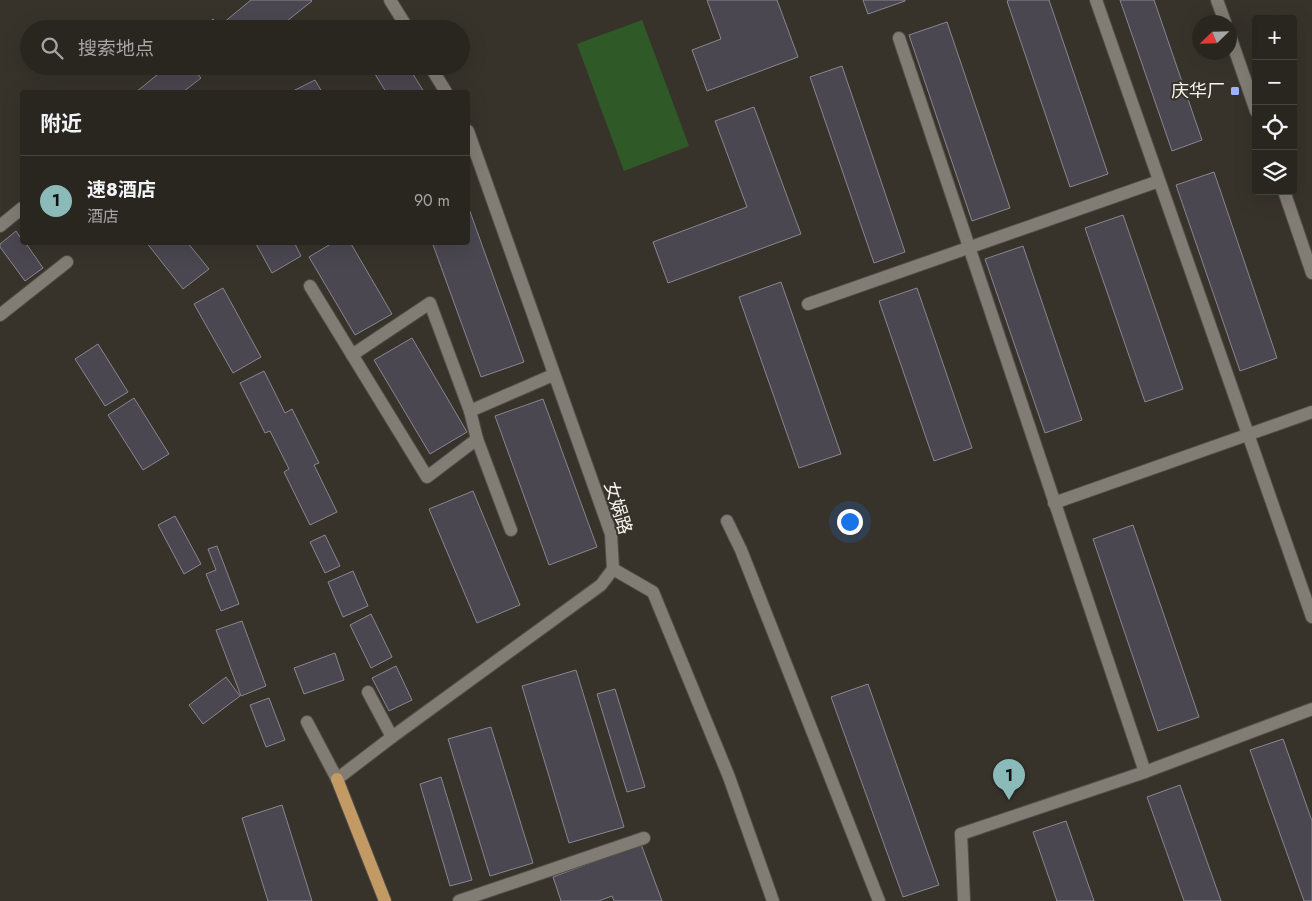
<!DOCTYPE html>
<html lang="zh">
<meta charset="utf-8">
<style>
:root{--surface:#292620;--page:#35322d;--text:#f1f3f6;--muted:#a5a5a5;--line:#45433e;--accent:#8bbbb9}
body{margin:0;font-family:Jost,"Noto Sans SC",sans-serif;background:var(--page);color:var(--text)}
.controls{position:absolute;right:15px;top:15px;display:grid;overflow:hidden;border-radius:5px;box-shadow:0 5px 20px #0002}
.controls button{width:45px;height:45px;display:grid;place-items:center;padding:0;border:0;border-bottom:1px solid var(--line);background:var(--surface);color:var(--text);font:25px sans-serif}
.compass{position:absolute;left:1192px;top:15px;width:45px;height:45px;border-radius:50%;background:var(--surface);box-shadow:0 5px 20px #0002;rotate:247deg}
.you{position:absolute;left:849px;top:521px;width:18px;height:18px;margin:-12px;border:4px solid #fff;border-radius:50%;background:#1a73e8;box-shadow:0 0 0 8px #1a73e833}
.badge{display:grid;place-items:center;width:32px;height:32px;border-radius:50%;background:var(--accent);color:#111;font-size:16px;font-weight:700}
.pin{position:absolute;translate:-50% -41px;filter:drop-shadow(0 1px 2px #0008)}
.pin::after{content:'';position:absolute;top:26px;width:18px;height:15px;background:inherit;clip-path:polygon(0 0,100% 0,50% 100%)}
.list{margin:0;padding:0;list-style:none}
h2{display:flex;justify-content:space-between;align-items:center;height:65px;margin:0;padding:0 20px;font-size:21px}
h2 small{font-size:16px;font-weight:400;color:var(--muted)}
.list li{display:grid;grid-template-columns:32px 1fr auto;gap:15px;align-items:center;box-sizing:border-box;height:90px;padding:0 20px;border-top:1px solid var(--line)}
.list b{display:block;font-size:19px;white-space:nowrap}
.list p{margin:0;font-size:16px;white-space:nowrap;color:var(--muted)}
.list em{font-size:16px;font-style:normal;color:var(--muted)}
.icon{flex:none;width:28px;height:28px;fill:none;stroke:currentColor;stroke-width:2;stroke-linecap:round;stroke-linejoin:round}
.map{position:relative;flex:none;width:1312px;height:901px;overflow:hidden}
.search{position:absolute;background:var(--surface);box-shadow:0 5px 20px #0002;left:20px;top:20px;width:450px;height:55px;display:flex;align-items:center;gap:12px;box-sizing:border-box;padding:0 18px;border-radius:28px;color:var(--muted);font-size:19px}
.panel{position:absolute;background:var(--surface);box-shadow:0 5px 20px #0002;left:20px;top:90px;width:450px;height:155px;border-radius:5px}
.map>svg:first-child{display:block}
.green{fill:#305928}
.building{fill:#4a4750;stroke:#88868f}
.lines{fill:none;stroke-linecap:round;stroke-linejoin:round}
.minor-casing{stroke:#534f49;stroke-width:14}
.major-casing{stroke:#534f49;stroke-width:14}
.minor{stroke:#827d74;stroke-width:12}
.major{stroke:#c39a64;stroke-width:12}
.poi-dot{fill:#9bb4fd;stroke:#37332b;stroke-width:2}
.labels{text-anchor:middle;stroke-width:4;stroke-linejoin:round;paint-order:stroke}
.poi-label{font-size:18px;fill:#f7f4ef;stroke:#37332b;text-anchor:end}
.street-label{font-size:18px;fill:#f7f4ef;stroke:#37332b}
</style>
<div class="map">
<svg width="1312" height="901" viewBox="0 0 1312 901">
<rect width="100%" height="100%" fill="#37332b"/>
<path class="green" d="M642 20 689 146 624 171 577 44Z"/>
<g class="building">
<path d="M251 0H311L312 1 277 29H228L223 23Z"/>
<path d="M707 0H777L798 57 707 91 692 50 721 39Z"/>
<path d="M863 0H905V1L868 14Z"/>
<path d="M1009 0H1049L1108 174 1070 187 1007 1Z"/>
<path d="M1120 0H1154L1202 140 1172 151Z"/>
<path d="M213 19 221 29H201Z"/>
<path d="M947 22 1010 208 972 221 909 35Z"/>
<path d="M168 66H191L201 78 183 92H136Z"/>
<path d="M370 66H408L424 92H386Z"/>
<path d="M842 66 905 252 874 263 810 77Z"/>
<path d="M315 80 322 92H291Z"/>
<path d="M754 107 801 234 668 283 653 242 747 207 715 121Z"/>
<path d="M1214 172 1277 358 1240 371 1176 185Z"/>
<path d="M468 206 524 362 481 377 432 242H468Z"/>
<path d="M1123 215 1183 389 1145 402 1085 228Z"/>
<path d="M16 231 22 240V242H25L43 268 25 281 0 247V244Z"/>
<path d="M146 242H187L209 269 183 289Z"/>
<path d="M255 242H294L301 256 272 273Z"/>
<path d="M334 242H350L392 314 355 335 309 257Z"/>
<path d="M1023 246 1082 420 1045 433 985 259Z"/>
<path d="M781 282 841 454 799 468 739 297Z"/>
<path d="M223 288 261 357 233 373 194 304Z"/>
<path d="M917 288 972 448 934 461 879 301Z"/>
<path d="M412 338 467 432 430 454 374 360Z"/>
<path d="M98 344 128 392 105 406 75 359Z"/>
<path d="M264 371 285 413 292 409 319 463 314 465 337 512 310 525 284 472 289 469 270 431 265 433 240 383Z"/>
<path d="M134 398 169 454 143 470 108 415Z"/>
<path d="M543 399 597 547 549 565 495 416Z"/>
<path d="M473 491 520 605 477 623 429 509Z"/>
<path d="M175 516 201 564 184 574 158 525Z"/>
<path d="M1133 525 1199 717 1158 731 1093 539Z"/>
<path d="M325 535 340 566 325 573 310 542Z"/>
<path d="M217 546 239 604 221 611 206 574 216 570 208 549Z"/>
<path d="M353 571 368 606 343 617 328 582Z"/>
<path d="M371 614 392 657 371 668 350 625Z"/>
<path d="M242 621 266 686 241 696 216 630Z"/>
<path d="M335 653 344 680 304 694 294 668Z"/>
<path d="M396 666 412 700 389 711 372 678Z"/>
<path d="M576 670 624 827 569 843 522 686Z"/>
<path d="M226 677 240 696 203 724 189 705Z"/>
<path d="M868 684 939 885 903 897 831 697Z"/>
<path d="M615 689 645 787 627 792 597 694Z"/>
<path d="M269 698 285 740 266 747 250 705Z"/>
<path d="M491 727 533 863 490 876 448 739Z"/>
<path d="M1283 739 1312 821V901H1304L1250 750Z"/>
<path d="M441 777 472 880 450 886 420 784Z"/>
<path d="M1180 785 1221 901H1184L1147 797Z"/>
<path d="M282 805 312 901H268L242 818Z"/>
<path d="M1066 821 1094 901H1057L1033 832Z"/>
<path d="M641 844 662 901H614L612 896 599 901H561L553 877Z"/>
</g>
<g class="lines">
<defs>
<g id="minor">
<path d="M390 0 408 29"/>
<path d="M1096 0 1312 617"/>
<path d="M1217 0 1225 22"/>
<path d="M1230 36 1256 111"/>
<path d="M899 38 1145 772"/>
<path d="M430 66 446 92"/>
<path d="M1284 191 1312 273"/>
<path d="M0 226 22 208"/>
<path d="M310 286 427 477 477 439 470 411 553 375"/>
<path d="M808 304 1159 181"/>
<path d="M0 315 67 262"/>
<path d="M352 355 430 303 470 411"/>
<path d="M477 439 511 530"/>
<path d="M1054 503 1312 412"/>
<path d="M727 521 741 550 879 901"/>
<path d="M613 569 653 592 729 777 773 901"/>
<path d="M368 692 392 737"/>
<path d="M307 722 337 779 392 737 601 585 613 569 611 534 468 131"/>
<path d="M459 901 644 838"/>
<path d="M964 901 961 834 1145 772 1312 709"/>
</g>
<path id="major" d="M337 779 385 901"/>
</defs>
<use href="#minor" class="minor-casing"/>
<use href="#major" class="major-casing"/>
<use href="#minor" class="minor"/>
<use href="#major" class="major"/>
</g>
<rect class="poi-dot" x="1230" y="86" width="10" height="10" rx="2.5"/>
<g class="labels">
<g class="poi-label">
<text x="1225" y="97">庆华厂</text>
</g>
<g class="street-label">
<text transform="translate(618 508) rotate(73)" y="6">女娲路</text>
</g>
</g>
</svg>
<div class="controls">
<button>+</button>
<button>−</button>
<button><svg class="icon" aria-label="locate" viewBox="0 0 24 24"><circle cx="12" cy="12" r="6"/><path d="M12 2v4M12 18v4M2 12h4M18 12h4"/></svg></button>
<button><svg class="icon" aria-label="layers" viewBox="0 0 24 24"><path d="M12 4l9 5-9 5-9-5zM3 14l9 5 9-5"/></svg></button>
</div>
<svg class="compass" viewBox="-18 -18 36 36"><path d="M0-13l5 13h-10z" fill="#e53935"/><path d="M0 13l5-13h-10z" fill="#a5a5a5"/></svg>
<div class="you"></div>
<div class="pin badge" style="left:1009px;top:800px">1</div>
<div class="search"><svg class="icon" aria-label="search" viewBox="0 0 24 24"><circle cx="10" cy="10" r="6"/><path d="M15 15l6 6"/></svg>搜索地点</div>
<section class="panel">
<h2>附近<small></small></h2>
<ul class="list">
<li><span class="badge">1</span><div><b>速8酒店</b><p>酒店</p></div><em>90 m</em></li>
</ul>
</section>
</div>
